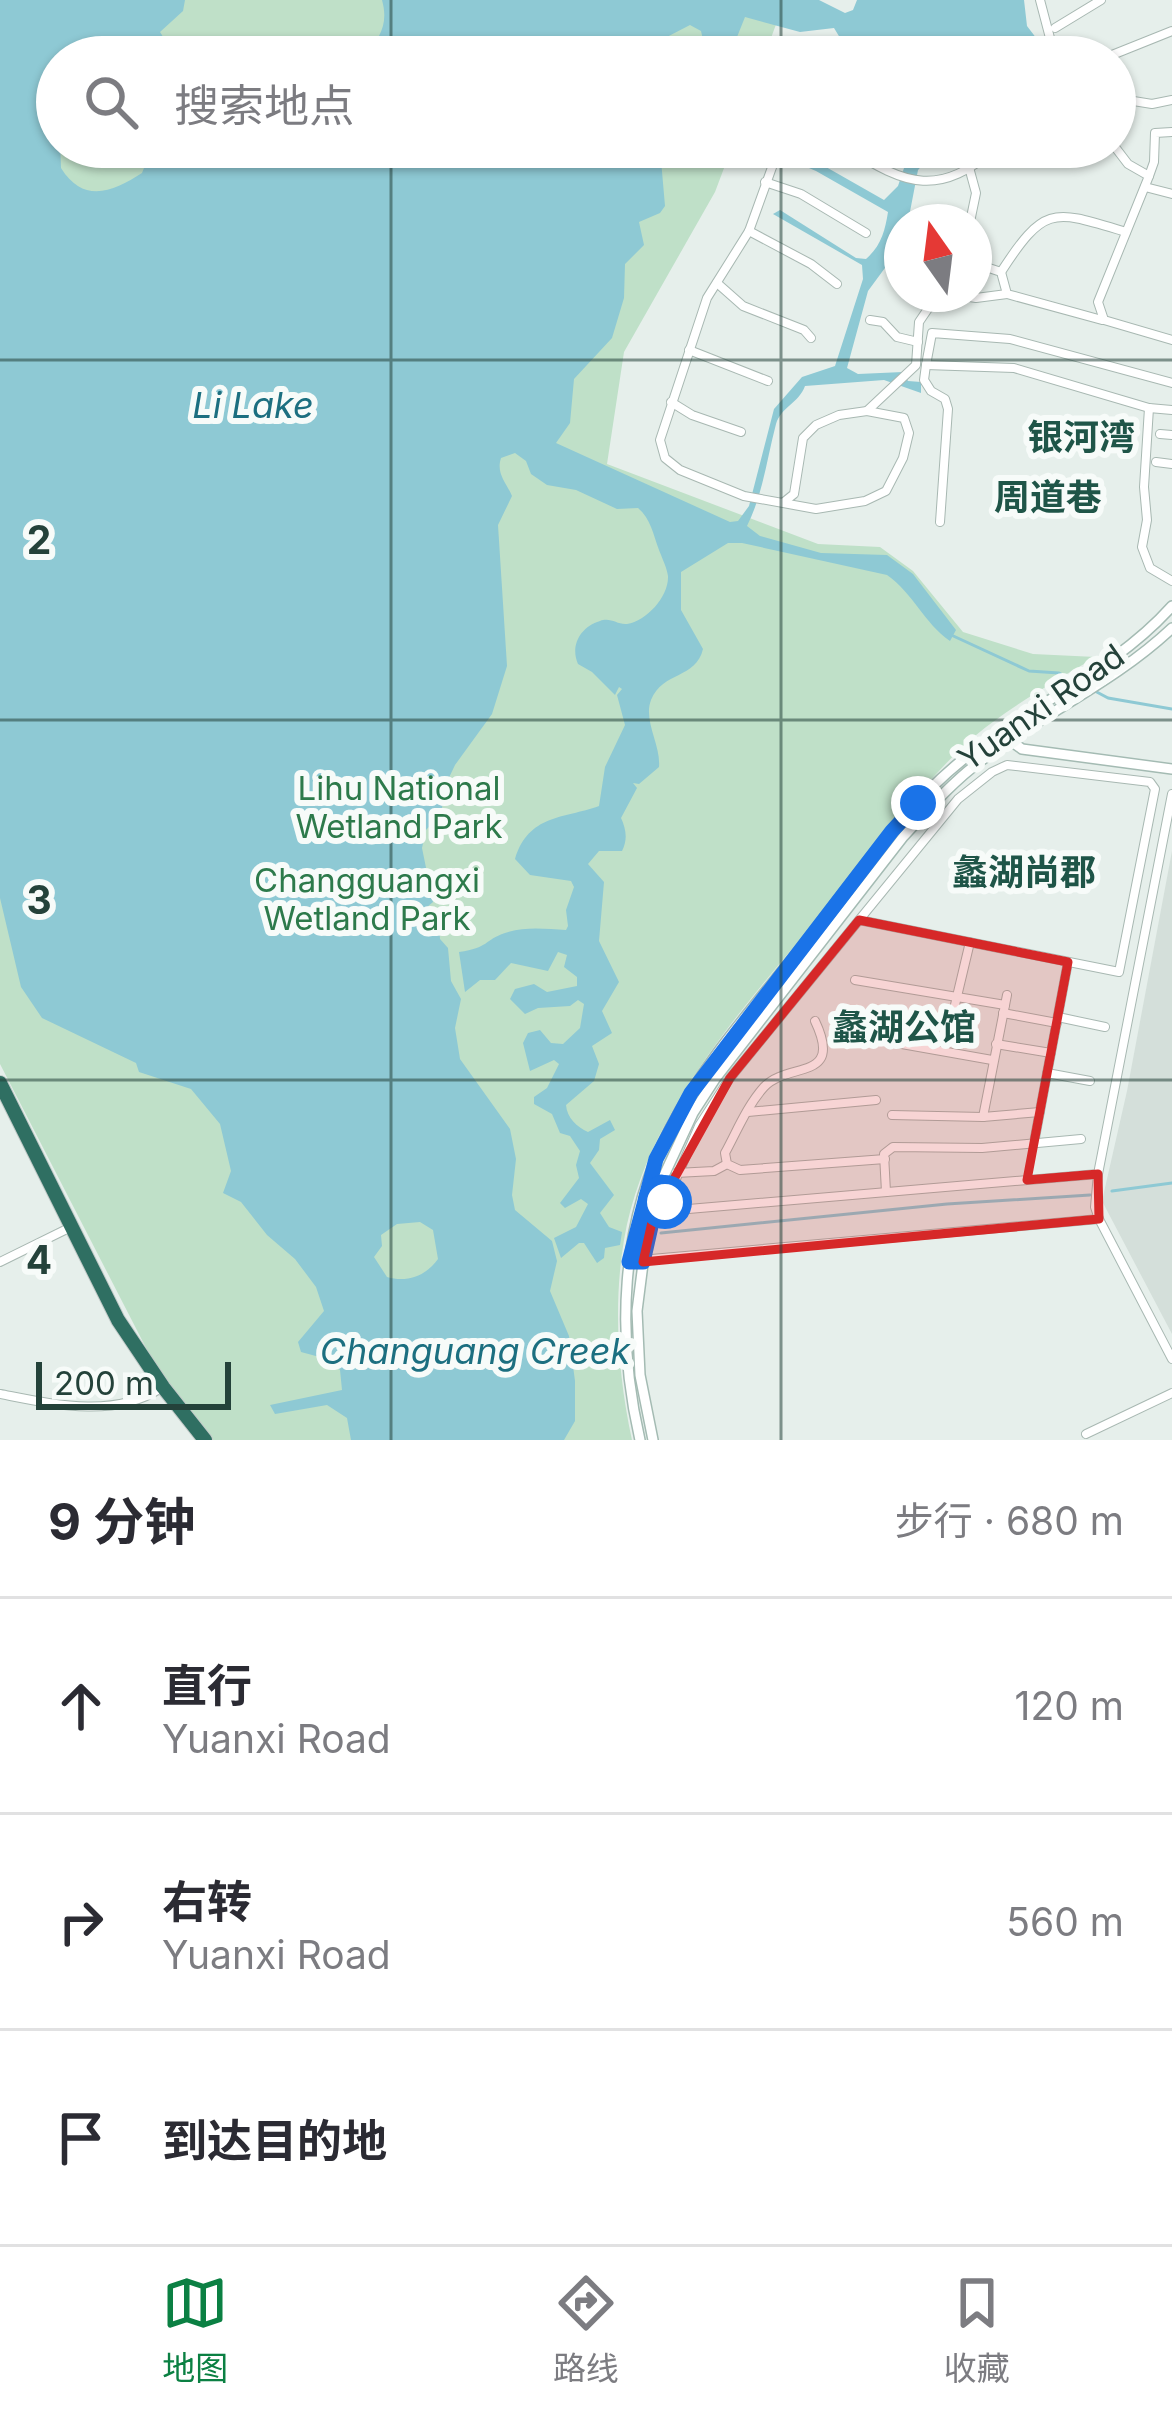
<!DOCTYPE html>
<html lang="zh">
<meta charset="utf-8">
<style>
:root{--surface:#fff;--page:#f2f2f3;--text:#2b2b33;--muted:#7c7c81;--line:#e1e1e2;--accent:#0b8043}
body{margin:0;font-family:Inter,"Noto Sans SC",sans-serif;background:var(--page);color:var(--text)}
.compass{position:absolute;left:884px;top:204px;width:108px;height:108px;border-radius:50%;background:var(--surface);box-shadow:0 3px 9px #0004;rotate:346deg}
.scale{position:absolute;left:36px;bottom:30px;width:195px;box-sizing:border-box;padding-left:12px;border:6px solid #24423a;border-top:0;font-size:33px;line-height:42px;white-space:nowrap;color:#24423a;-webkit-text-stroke:9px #f7fbf9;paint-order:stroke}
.stop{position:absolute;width:36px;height:36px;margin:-27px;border:9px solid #1a73e8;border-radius:50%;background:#fff}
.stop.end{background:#1a73e8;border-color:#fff;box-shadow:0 3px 12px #0008}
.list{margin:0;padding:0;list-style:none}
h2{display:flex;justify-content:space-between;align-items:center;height:156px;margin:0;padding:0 48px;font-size:51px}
h2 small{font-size:39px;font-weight:400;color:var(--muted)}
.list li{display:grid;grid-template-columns:78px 1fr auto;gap:36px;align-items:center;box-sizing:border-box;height:216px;padding:0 48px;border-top:3px solid var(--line)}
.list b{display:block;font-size:45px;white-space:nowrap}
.list p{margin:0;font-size:39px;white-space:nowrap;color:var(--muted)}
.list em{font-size:39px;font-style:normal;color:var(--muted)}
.icon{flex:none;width:66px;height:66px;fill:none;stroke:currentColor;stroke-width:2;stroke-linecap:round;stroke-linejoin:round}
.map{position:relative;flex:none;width:1172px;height:1440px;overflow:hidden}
.search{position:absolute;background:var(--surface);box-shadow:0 3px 9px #0004;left:36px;right:36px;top:36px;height:132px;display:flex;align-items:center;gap:30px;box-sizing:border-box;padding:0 42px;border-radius:66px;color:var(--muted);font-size:45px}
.sheet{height:804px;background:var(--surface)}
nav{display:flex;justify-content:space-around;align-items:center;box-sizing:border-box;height:168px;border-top:3px solid var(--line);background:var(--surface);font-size:33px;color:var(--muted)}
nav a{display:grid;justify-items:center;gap:6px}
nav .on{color:var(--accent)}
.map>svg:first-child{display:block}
.built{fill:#d4dfda}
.green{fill:#bfe0c8}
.water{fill:#8ec9d4;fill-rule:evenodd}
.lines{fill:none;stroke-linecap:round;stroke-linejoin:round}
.stream{stroke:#8ec9d4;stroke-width:3}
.street-casing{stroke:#a8b8b2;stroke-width:10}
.secondary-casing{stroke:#a4bbb3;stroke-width:12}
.highway-casing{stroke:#c2cac8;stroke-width:16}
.street{stroke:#fff;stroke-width:8}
.secondary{stroke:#fff;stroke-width:9}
.highway{stroke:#2f6f62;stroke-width:14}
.route{stroke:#1a73e8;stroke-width:15}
.marked{fill:#d62828;fill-opacity:0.2;stroke:#d62828;stroke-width:9;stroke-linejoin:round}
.grid{fill:none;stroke:#24423a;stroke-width:3;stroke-opacity:0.55}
.labels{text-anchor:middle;stroke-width:12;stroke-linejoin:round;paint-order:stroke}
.street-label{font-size:33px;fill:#24423a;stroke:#f7fbf9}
.park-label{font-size:33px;fill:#2d7a4b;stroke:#f7fbf9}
.water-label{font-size:36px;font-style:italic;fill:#1c6f80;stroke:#f7fbf9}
.neighbourhood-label{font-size:36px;font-weight:bold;fill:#1f5548;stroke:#f7fbf9}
.grid-label{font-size:39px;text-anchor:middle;font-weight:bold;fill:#24423a;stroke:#f7fbf9;stroke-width:12;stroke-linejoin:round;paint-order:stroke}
</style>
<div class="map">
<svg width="1172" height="1440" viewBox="0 0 1172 1440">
<rect width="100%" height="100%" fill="#e6efeb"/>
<path class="built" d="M1172 851V1334L1102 1201 1127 1091Z"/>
<path class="green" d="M0 0H785L764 57H57V147H732L715 192 624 352 607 464 818 544 880 547 913 571 963 632 1033 654 1096 657C1058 679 1003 711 969 741 922 784 884 837 844 887 759 991 648 1102 624 1240 613 1306 618 1375 632 1440H213L161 1377 0 1064Z"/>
<g class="water">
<path d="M0 0H185L183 11 160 32 176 57H57L61 168C84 205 114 191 142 173L146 163 140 147H315L340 154 357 147H665L661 160 665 206 660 213 639 222 644 245 625 264 624 298 612 338 574 379 570 423 556 443 730 522 738 521 749 506 774 409 802 377 835 366 863 279 862 265 773 214 780 210 856 258 866 259C881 246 885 231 888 212L816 171 790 160 792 156 826 167 884 200 898 186 911 147H939L918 170 908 222H902V239L893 257 868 291 847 368 858 374 903 372 908 381 921 382V393L884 380 805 386C799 403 781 407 776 424 767 458 763 494 747 526L760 536 821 553 887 555 913 574 956 630 950 641C924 623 913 593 887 575L742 543H728L681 572V610L703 649C696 679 663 671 651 700 643 721 661 745 659 767L639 784 633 783 637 788 621 818C626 829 628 839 622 851H599L588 864 604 882 599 941 619 982 602 1011 612 1033 592 1046 599 1064 594 1081 566 1105C567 1118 577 1127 588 1132L610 1120 615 1130 600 1139 599 1150 590 1163 614 1195 600 1213 609 1227 622 1232 620 1245 605 1248 604 1258 597 1263 584 1243H579L561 1258 554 1238 576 1227 588 1204 581 1199 565 1208 560 1203 579 1178 576 1165 580 1151 570 1136 560 1133 552 1114 534 1104V1097L547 1088 559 1064 554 1060 530 1071 523 1043 528 1033 540 1030 551 1043 563 1044 580 1028 584 1004 578 1000 570 1006 538 1008 525 1014 510 999 515 989 534 984 547 992 577 986V977L564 967 567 955 558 952 548 971 511 963 495 980H480L465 992 459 952C489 948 484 940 505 933 526 926 546 929 566 930L568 926 566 910 574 887 571 881 530 875 515 859C529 814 563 819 599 806L605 767 625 725 617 695 622 689 619 687 615 695 592 672 578 664C570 646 580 627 600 621 611 617 617 625 627 624 647 621 669 596 668 576 667 568 662 558 659 550 653 534 651 519 638 508L617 509 576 490 547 485 531 474 526 461 515 453 501 458C496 474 506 482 512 496L498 525 507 666 492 714 455 765 446 784 441 814 426 830 422 848 433 902 420 913 421 920 439 925 440 939 448 948 451 981 461 999 455 1028 460 1059 510 1129 516 1159 512 1195 515 1210 552 1241 557 1261 550 1291 569 1336 575 1381V1421L564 1440H351L347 1418 327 1405 275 1414 270 1405 342 1390 340 1370 327 1359 301 1352 298 1342 324 1311 316 1287 295 1259 267 1235 241 1202 223 1193 231 1171 220 1124 191 1089 139 1072 136 1063 42 1018 21 987 0 898ZM420 1222 433 1230 438 1259C426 1276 407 1283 387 1277L374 1257 382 1246 381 1235 397 1224Z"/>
<path d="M382 0H819L845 13 853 10 857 0H1024L1027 26 1040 43 1039 51 1032 55 838 57 837 48 845 46 834 28 800 32 745 17 729 57H707L701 31 690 25 663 39 662 48 668 57H366C379 37 389 25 382 0Z"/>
</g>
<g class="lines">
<g class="stream">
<path d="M949 634 1029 671 1059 673 1073 681"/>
<path d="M1093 690 1108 698 1172 709"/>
<path d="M1112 1191 1172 1183"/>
<path d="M661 1233 947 1204 1090 1195"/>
</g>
<defs>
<g id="street">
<path d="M1040 0 1055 57"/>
<path d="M1055 28 1101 0"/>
<path d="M1107 57 1172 31"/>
<path d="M1115 98 1152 104 1172 100"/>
<path d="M788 147 775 159 749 231 707 298 660 440 665 458 680 470 744 496 816 509 865 501 886 491 903 458 909 433 904 418 867 411"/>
<path d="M846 147C908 187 939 197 998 147"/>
<path d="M1115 147 1128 164 1149 176 1098 302 1104 320 1172 340"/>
<path d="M1149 176 1154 162 1155 133 1172 132"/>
<path d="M765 182 801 194 866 233"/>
<path d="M1145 187 1172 194"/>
<path d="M970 222 976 193 970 171"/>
<path d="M749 231 811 264 837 284"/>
<path d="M974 263 1001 272 1007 294 1102 320"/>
<path d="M1001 272C1045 204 1053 210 1126 232"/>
<path d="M717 283 743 306 804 330 811 338"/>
<path d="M957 295 976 298 1007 294"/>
<path d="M870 320 883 322 897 337 918 342"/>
<path d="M689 350 768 381"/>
<path d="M926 365 924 380 931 391 945 399 948 409 940 522"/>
<path d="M1172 383 1010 339 932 333 926 365 1014 368 1149 408 1172 410"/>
<path d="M671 402 692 415 741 432"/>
<path d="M1149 408 1144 487 1147 520 1142 547 1150 568 1172 581"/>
<path d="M1160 434 1172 435"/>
<path d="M1156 462 1172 464"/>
<path d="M784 502 794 494 803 438 816 425 839 415 867 411 916 365 919 322 938 294"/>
<path d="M855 980 1005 1005"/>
<path d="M1003 1013 1057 1023"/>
<path d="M1058 1017 1105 1027"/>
<path d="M815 1021C844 1082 788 1061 764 1087 747 1106 737 1131 725 1153L727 1164 740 1170 885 1159"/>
<path d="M843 1037 851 1035 992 1060"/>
<path d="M996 1044 1051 1053"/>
<path d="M944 1051 970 942"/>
<path d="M1047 1073 1090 1081"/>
<path d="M748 1112 876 1100"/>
<path d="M892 1115 983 1117 1040 1112"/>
<path d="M983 1117 1007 995"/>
<path d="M1034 1143 1068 962"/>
<path d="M676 1173 714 1171 727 1164"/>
<path d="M1098 1174 1095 1207 1099 1219 1172 1359"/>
<path d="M886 1192 884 1154 893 1147 982 1148 1081 1139"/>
<path d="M665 1199 677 1210 1098 1174 1172 794"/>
<path d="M666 1202 699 1126 730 1078 958 799 992 772 1007 765 1150 782 1155 789 1119 972 859 920"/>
<path d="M629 1261 1099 1219"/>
<path d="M0 1262 71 1227"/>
<path d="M0 1394C52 1404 114 1419 161 1388"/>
<path d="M1086 1434 1172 1393"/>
</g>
<g id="secondary">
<path d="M1008 739 1022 749 1172 769"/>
<path d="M640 1440C616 1336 620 1224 670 1128 706 1058 762 998 810 936 858 874 904 806 966 757 1032 704 1115 670 1172 606"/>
<path d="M653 1440 640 1375 637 1311 645 1248 661 1182 693 1113 715 1079 903 837C928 810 952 782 982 760 1044 713 1116 681 1172 628"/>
</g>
<path id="highway" d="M0 1083 118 1320 163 1387 205 1440"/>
</defs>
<use href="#street" class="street-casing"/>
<use href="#secondary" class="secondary-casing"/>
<use href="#highway" class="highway-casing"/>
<use href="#street" class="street"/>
<use href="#secondary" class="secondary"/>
<use href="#highway" class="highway"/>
</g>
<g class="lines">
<path class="route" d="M665 1202 661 1182 643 1262H629L656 1159 691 1093 892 831 918 803"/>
</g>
<path class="marked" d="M859 920 1068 962 1027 1180 1098 1174 1099 1219 643 1262 661 1182 664 1197 730 1078Z"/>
<path class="grid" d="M391 0V57M781 0V57M391 147V1440M781 147V1440M0 360H1172M0 720H1172M0 1080H1172"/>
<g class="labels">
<g class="street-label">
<text transform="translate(1041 707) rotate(-35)" y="12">Yuanxi Road</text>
</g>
<g class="park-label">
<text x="399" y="800">Lihu National<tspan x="399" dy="38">Wetland Park</tspan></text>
<text x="367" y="892">Changguangxi<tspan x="367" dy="38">Wetland Park</tspan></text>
</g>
<g class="water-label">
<text x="253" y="418">Li Lake</text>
<text x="475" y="1364">Changuang Creek</text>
</g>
<g class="neighbourhood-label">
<text x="1081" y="450">银河湾</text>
<text x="1048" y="510">周道巷</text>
<text x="1024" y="885">蠡湖尚郡</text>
<text x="904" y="1040">蠡湖公馆</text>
</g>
</g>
<g class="grid-label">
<text x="39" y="554">2</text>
<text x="39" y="914">3</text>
<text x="39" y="1274">4</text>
</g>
</svg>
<svg class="compass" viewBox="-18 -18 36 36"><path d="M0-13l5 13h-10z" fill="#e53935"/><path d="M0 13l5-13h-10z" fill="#7c7c81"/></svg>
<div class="scale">200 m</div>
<div class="stop" style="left:665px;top:1202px"></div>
<div class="stop end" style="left:918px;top:803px"></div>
<div class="search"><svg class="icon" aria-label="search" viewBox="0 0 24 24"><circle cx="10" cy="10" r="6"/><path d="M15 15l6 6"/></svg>搜索地点</div>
</div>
<section class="sheet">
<h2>9 分钟<small>步行 · 680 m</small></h2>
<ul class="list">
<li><svg class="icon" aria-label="ahead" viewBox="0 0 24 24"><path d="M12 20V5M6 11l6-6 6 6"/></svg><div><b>直行</b><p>Yuanxi Road</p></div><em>120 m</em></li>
<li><svg class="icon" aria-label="right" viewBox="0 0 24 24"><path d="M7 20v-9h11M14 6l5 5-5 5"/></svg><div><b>右转</b><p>Yuanxi Road</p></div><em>560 m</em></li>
<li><svg class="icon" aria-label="arrive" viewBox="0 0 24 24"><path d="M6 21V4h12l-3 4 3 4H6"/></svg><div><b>到达目的地</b></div></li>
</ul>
</section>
<nav>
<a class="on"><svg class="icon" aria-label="map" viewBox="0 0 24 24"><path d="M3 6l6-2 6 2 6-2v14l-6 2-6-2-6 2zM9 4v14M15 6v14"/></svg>地图</a>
<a><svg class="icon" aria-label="directions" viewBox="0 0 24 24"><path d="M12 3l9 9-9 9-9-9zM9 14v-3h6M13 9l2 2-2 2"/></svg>路线</a>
<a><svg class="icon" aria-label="saved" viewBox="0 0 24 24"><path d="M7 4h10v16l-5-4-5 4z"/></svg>收藏</a>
</nav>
